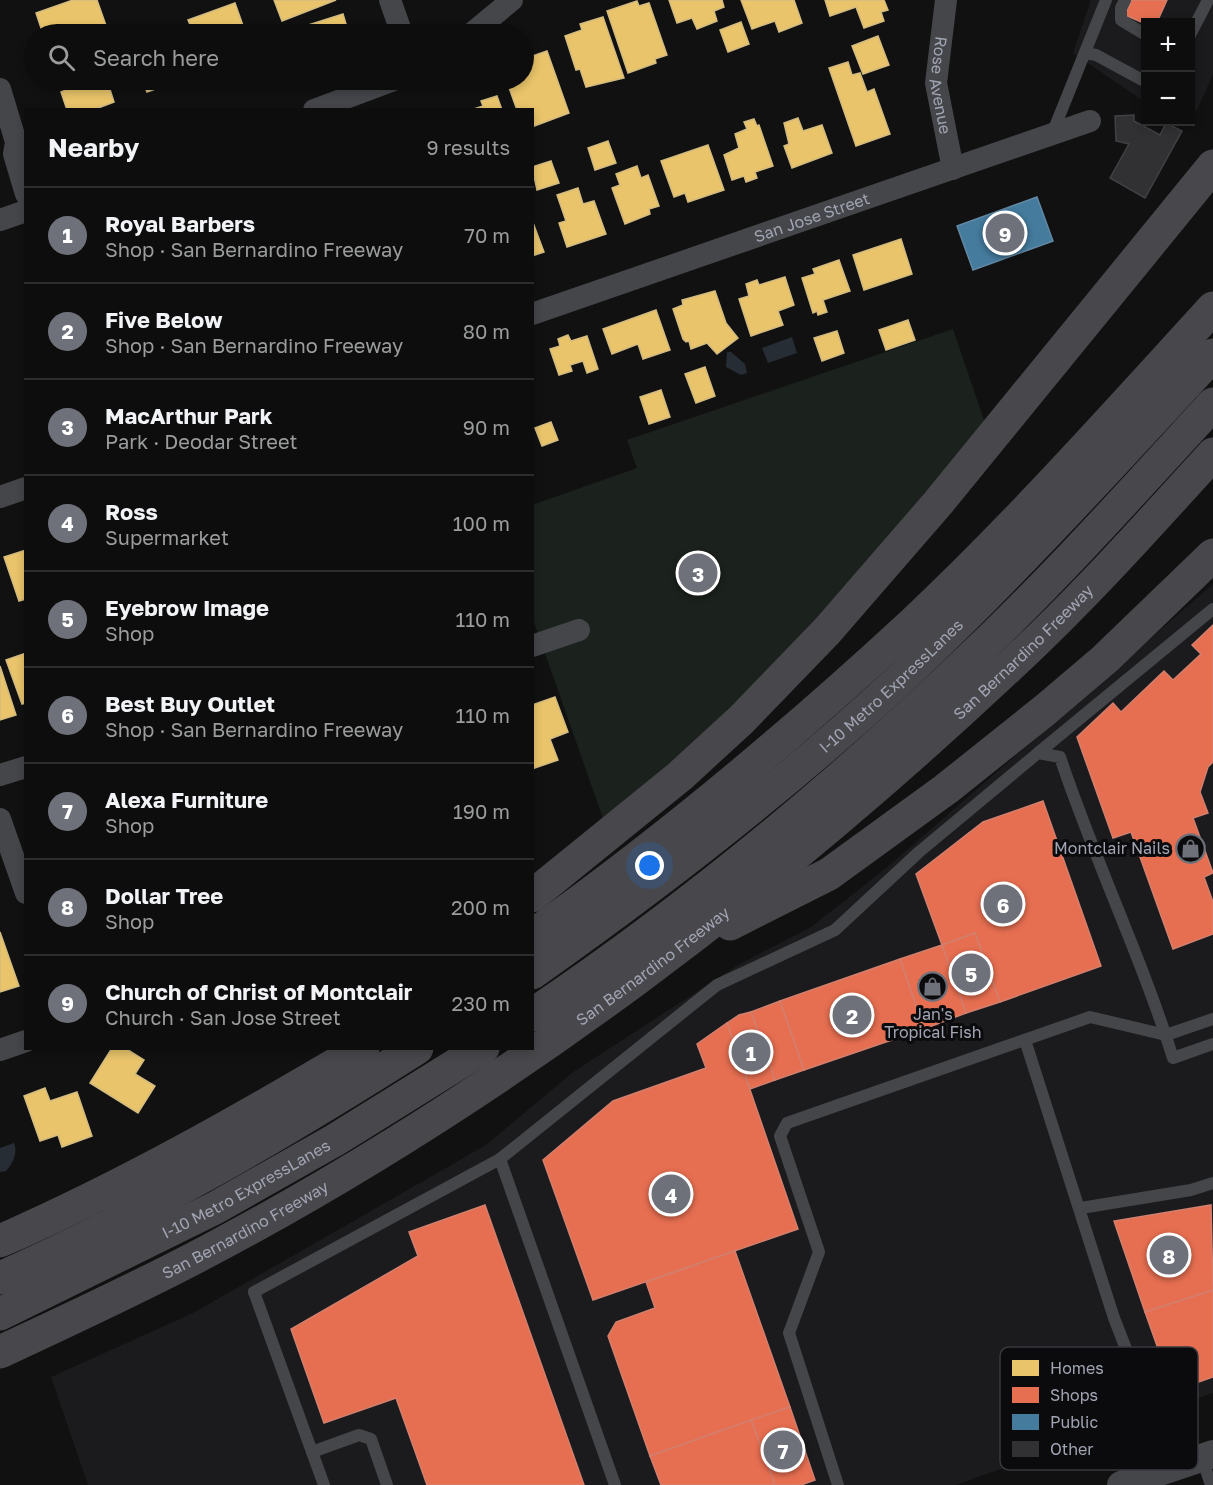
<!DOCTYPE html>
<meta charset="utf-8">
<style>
:root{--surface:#0d0d0d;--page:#1b1b1b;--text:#f1f3f6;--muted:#9a9c9d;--line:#2d2d2e;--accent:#6f717a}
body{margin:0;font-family:"Golos Text",sans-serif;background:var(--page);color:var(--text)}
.controls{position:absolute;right:18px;top:18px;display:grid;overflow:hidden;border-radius:0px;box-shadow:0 3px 9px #0003}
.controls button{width:54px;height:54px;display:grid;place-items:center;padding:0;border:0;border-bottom:2px solid var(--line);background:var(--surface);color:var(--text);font:30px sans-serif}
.you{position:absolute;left:650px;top:866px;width:21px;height:21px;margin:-15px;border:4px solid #fff;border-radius:50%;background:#1a73e8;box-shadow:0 0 0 9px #1a73e833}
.badge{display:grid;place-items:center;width:39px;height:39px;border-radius:50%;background:var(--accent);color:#fff;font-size:20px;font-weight:700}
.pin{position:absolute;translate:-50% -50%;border:3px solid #fff;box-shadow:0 2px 6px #0006}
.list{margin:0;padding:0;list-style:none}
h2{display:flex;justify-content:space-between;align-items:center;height:78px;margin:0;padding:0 24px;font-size:26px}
h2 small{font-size:20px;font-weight:400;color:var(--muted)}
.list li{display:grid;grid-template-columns:39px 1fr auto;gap:18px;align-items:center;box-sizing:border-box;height:96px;padding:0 24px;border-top:2px solid var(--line)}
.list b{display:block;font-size:22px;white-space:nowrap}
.list p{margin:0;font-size:20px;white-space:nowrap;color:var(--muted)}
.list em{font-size:20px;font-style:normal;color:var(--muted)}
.icon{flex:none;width:33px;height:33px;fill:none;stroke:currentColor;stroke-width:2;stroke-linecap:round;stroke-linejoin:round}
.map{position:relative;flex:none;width:1213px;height:1485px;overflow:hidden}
.search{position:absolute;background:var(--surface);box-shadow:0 3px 9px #0003;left:24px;top:24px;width:510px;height:66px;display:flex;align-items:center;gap:15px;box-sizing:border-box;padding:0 21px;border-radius:33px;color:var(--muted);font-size:22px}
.panel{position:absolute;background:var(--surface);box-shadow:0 3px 9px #0003;left:24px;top:108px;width:510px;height:942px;border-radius:0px}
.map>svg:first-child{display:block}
.built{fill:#1b1b1d}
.green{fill:#1b211c}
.water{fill:#272d34}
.homes{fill:#e9c46a;stroke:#d3bb80;stroke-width:1.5}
.shops{fill:#e76f51;stroke:#d27f6e;stroke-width:1.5}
.public{fill:#457b9d;stroke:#6188a4;stroke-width:1.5}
.building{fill:#313133;stroke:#404045;stroke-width:1.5}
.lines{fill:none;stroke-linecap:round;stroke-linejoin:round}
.service{stroke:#45464a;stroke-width:12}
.minor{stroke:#45464a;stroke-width:22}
.tertiary{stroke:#45464a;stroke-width:28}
.motorway{stroke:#48484c;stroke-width:33}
.labels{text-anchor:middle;stroke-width:6;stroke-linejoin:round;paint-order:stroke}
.street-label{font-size:16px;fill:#a1a5b3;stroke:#0b0b0d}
.poi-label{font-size:16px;fill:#a1a5b3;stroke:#0b0b0d;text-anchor:end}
.key{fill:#0b0b0d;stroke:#38393f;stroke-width:1.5}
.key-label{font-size:16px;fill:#a1a5b3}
</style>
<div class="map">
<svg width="1213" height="1485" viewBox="0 0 1213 1485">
<rect width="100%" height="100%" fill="#111"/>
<g class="built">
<path d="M1091 0H1213V74L1198 108 1191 117 1190 22H1146L1145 102 1073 53Z"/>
<path d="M1213 584V1393L956 1485H88L51 1377 193 1313 486 1145 573 1072 738 965 811 927 885 869Z"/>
</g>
<path class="green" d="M953 329 986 426 905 528 721 720 605 824 533 619 532 505 637 468 627 440Z"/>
<g class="water">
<path d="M792 337 797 353 768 363 762 348Z"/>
<path d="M727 352H731L745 364 747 373 741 375 726 367Z"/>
<path d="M14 1143C18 1153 13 1163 6 1171L0 1172V1148Z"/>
</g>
<g class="homes">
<path d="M73 0H97L109 34H43L36 13Z"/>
<path d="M274 0H336L282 21Z"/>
<path d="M669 0H722L724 7 714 11 717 21 697 29 692 18 677 23Z"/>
<path d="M741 0H794L802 23 779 32 775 21 752 29Z"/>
<path d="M825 0H884L888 10 881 12 884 21 864 28 856 7 830 16Z"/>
<path d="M637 1 639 6 649 3 667 55 655 59 656 63 628 73 607 11Z"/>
<path d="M235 3 246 34H194L188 20Z"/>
<path d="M343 14 349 34H283V33Z"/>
<path d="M603 17 624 78 586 87 580 69 576 70 565 36 582 30 580 24Z"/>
<path d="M741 22 749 44 728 52 720 30Z"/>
<path d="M878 36 889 65 863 74 852 46Z"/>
<path d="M547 51 569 113 532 127V110H517L507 82 524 80V76L529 74 524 59Z"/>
<path d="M848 62 852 75 860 73 867 92 874 89 890 134 856 146 829 68Z"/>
<path d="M68 80H107L114 102 93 110H67L61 92 71 88Z"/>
<path d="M142 80H180L147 92Z"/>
<path d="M497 96 502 110H471L483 106 481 101Z"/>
<path d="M798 118 803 131 822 125 832 153 792 168 784 146 789 144 784 123Z"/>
<path d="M754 119 757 126 759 125 773 166 755 172 757 178 746 182 744 176 732 180 724 155 739 148 735 134 747 129 744 122Z"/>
<path d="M608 141 616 163 595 170 588 148Z"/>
<path d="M708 145 724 190 688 202 685 193 674 197 661 161Z"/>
<path d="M551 161 559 183 537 190 532 167Z"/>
<path d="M637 166 641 178 648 175 659 206 649 209 650 214 625 224 612 188 620 185 616 174Z"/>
<path d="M578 188 583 204 594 201 606 234 567 247 559 223 566 221 557 195Z"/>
<path d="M532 220 544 252 532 256Z"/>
<path d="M901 239 912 274 864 290 853 255Z"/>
<path d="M839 260 850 291 823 300 827 312 818 315 817 311 813 313 802 278 815 274 813 269Z"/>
<path d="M785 277 794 305 778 311 783 325 751 336 739 299 749 296 746 284 757 280 759 285Z"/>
<path d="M715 291 726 323 738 338 717 354 707 343 691 349 689 341 686 342 683 339 673 309 683 305 682 300Z"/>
<path d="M656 310 670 350 643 359 638 344 612 354 603 329Z"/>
<path d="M908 320 915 340 886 350 879 330Z"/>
<path d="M837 331 844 353 822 361 814 338Z"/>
<path d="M568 335 571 341 587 336 598 369 587 373 583 361 570 365 572 371 559 375 550 349 560 346 558 339Z"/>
<path d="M705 367 715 396 696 403 685 374Z"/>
<path d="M661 390 670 417 649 424 640 397Z"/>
<path d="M551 422 558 440 542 446 535 428Z"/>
<path d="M26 550V599L19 601 4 557Z"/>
<path d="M26 653V703L22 704 6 660Z"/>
<path d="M0 666 16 715 0 720Z"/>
<path d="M555 697 568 732 550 739 558 760 532 769V705Z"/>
<path d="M0 932 19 986 0 992Z"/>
<path d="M112 1048H125L144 1060 135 1074 155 1086 138 1113 90 1083Z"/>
<path d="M45 1088 50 1101 77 1092 92 1136 62 1147 58 1135 40 1141 24 1096Z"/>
</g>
<g class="shops">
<path d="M1132 0H1167L1157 22 1146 24 1125 15Z"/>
<path d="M1213 625V762L1208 767 1200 792 1208 813 1193 818 1213 873 1204 877 1213 902V934L1173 949 1131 832 1113 838 1077 737 1113 703 1121 712 1164 671 1173 680 1201 654 1192 645Z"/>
<path d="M1043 801 1101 966 1000 1002 975 933 942 945 916 874 983 822Z"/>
<path d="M975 933 1000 1002 966 1013 942 945Z"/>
<path d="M942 945 966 1013 924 1029 900 959Z"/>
<path d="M900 959 924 1029 804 1070 780 1001Z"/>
<path d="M780 1001 804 1070 775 1080 751 1012Z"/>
<path d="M751 1012 775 1080 750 1089 727 1023 739 1015Z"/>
<path d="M727 1023 798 1229 593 1300 543 1160 613 1101 706 1068 697 1044Z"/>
<path d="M485 1205 584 1485H427L396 1398 324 1423 291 1329 418 1256 409 1232Z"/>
<path d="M1211 1205 1213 1290 1145 1312 1114 1221Z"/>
<path d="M735 1251 790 1407 650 1456 608 1336 616 1322 655 1308 646 1282Z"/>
<path d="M1213 1290V1377L1173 1391 1145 1312Z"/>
<path d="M790 1407 815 1480 801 1485H775L751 1420Z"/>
<path d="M751 1420 775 1485H661L650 1456Z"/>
</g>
<path class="public" d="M1037 197 1053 241 973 270 957 226Z"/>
<path class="building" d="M1134 115V121L1160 135 1166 123 1182 131 1145 198 1110 178 1129 144 1116 141 1115 116Z"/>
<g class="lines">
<g class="service">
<path d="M1125 0 1121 8V20L1146 35"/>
<path d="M1190 35 1208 0"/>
<path d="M1085 53 1096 55 1146 82"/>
<path d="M1052 134 1106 0"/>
<path d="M1038 753 1213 609"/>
<path d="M1025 1040 1114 1318 1172 1467"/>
<path d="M1081 1208 1191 1190 1213 1183"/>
<path d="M312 1452 359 1435 371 1439 387 1485"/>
<path d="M1202 1458 1211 1485"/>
<path d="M324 1485 254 1292 500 1159"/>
<path d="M615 1485 500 1159 717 985 835 930 919 852 1038 753 1060 757C1094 859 1141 956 1173 1058L1213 1044"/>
<path d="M838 1485 789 1333 819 1252 780 1136 787 1123 1090 1017 1166 1035 1213 1019"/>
</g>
<g class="minor">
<path d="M390 0 402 34"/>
<path id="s1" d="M946 0 936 83 953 169"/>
<path d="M471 34 512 0"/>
<path d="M0 89 16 142 14 154 26 194"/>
<path d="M314 110 394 80"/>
<path d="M0 220 26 211"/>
<path id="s2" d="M532 314 1090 121"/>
<path d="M0 497 26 488"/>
<path d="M532 646 579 630"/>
<path d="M0 775 26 767"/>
<path d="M0 819 26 893"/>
<path d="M0 1050 26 1041"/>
</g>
<path class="tertiary" d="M1121 1485 1213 1454"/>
<g class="motorway">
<path d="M532 896 680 776 741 720 827 631 938 503 1213 166"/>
<path d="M730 924 829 874 946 789 1045 710 1105 659 1213 555"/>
<path d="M532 936C667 840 793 734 914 622 1019 523 1116 414 1213 308"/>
<path id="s3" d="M532 973C658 884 781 789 894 685 1006 581 1109 467 1213 355"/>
<path d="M532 1015C689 909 838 786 975 654 1058 575 1135 489 1213 404"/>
<path d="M0 1241C126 1186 245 1118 363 1048"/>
<path d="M0 1278C145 1214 283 1133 417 1048"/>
<path id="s4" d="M0 1314 215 1208 335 1140 483 1048"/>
<path id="s5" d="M0 1352C69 1320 138 1288 206 1252 505 1094 784 881 1029 648 1093 587 1153 520 1213 454"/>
</g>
</g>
<defs>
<symbol id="shop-ring" viewBox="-11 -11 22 22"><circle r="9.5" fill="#0b0b0d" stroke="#6f717a" stroke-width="1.5"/><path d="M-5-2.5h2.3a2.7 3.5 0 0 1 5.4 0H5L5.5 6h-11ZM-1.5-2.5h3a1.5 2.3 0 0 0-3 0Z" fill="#6f717a"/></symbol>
</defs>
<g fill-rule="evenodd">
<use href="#shop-ring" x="1174" y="832" width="33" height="33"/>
<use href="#shop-ring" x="916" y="970" width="33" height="33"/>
</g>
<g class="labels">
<g class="street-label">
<text dy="6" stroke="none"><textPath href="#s1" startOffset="86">Rose Avenue</textPath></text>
<text dy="6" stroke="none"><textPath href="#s2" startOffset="296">San Jose Street</textPath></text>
<text dy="6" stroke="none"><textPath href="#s5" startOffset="1246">San Bernardino Freeway</textPath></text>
<text dy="6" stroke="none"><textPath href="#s3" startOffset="460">I-10 Metro ExpressLanes</textPath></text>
<text dy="6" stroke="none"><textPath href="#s5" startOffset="760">San Bernardino Freeway</textPath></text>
<text dy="6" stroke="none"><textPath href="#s4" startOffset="276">I-10 Metro ExpressLanes</textPath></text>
<text dy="6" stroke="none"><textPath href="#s5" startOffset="274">San Bernardino Freeway</textPath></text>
</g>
<g class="poi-label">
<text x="1170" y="854">Montclair Nails</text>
<text x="933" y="1020" text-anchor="middle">Jan's<tspan x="933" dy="18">Tropical Fish</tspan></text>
</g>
</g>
<rect x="1000" y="1347" width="198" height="123" rx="9" class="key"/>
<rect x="1012" y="1360" width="27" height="16" fill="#e9c46a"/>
<rect x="1012" y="1387" width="27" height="16" fill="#e76f51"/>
<rect x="1012" y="1414" width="27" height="16" fill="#457b9d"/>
<rect x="1012" y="1441" width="27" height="16" fill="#313133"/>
<g class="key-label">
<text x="1050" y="1374">Homes</text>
<text x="1050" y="1401">Shops</text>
<text x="1050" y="1428">Public</text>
<text x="1050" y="1455">Other</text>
</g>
</svg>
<div class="controls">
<button>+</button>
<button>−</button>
</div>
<div class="you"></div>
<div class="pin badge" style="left:751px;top:1052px">1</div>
<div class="pin badge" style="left:852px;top:1015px">2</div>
<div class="pin badge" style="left:698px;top:573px">3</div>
<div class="pin badge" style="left:671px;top:1194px">4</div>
<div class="pin badge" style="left:971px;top:973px">5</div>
<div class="pin badge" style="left:1003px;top:904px">6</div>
<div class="pin badge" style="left:783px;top:1450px">7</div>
<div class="pin badge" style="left:1169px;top:1255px">8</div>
<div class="pin badge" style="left:1005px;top:233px">9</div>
<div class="search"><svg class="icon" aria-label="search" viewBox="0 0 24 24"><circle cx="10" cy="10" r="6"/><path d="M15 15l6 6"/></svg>Search here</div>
<section class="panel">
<h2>Nearby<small>9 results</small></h2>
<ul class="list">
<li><span class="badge">1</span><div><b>Royal Barbers</b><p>Shop · San Bernardino Freeway</p></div><em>70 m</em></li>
<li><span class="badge">2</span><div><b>Five Below</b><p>Shop · San Bernardino Freeway</p></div><em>80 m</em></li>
<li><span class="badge">3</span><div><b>MacArthur Park</b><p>Park · Deodar Street</p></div><em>90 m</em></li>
<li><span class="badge">4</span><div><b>Ross</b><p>Supermarket</p></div><em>100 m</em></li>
<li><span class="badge">5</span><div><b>Eyebrow Image</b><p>Shop</p></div><em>110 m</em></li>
<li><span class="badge">6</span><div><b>Best Buy Outlet</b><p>Shop · San Bernardino Freeway</p></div><em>110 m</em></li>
<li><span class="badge">7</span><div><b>Alexa Furniture</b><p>Shop</p></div><em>190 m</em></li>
<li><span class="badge">8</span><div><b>Dollar Tree</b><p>Shop</p></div><em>200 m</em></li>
<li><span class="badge">9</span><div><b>Church of Christ of Montclair</b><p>Church · San Jose Street</p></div><em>230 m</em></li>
</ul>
</section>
</div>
